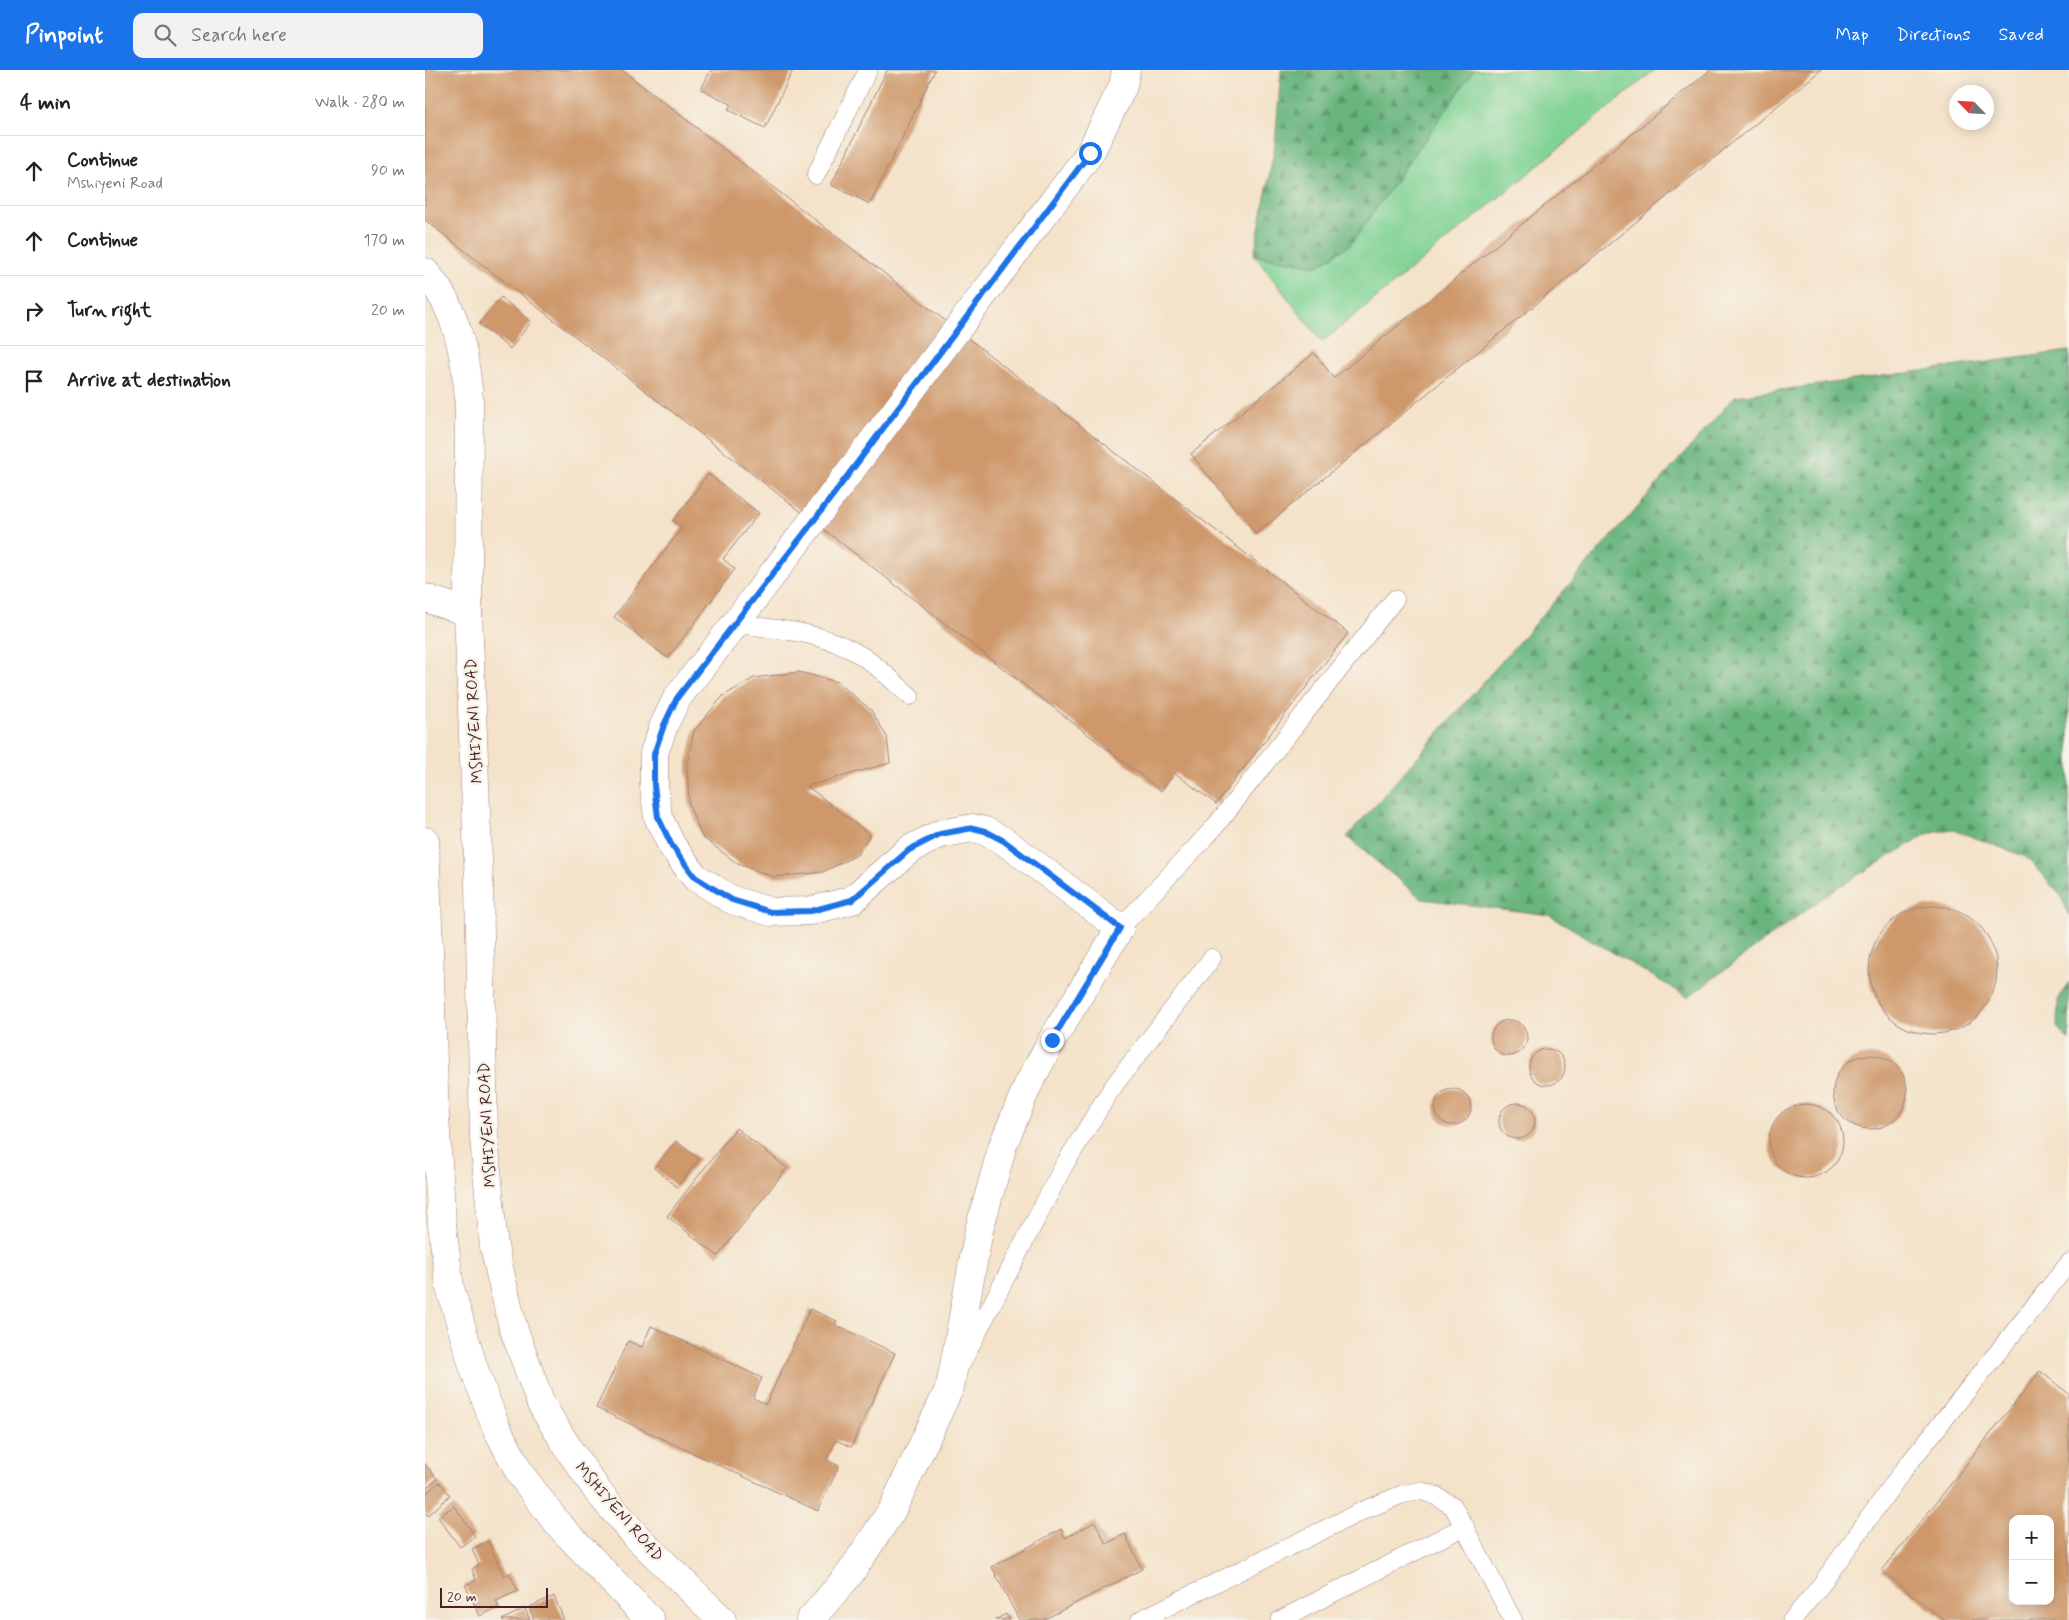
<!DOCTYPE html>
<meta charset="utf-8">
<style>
:root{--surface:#fff;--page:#f2f2f2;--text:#222;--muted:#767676;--line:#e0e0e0;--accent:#1a73e8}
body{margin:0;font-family:Mynerve,sans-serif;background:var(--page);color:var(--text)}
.controls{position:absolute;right:15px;bottom:15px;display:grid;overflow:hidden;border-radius:10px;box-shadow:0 2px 12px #0003}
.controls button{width:45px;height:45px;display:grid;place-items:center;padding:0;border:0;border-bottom:1px solid var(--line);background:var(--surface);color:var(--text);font:25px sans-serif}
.compass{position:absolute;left:1524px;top:15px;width:45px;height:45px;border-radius:50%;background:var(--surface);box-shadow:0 2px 12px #0003;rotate:295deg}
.scale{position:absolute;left:15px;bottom:12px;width:108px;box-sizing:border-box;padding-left:5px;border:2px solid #4a1f2b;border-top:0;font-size:14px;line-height:18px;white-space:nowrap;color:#4a1f2b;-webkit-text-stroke:4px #f7f3e8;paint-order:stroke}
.stop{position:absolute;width:15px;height:15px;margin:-11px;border:4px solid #1a73e8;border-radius:50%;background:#fff}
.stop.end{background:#1a73e8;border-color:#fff;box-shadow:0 1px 5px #0008}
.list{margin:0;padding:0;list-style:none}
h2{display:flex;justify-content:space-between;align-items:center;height:65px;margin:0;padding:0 20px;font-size:21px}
h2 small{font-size:16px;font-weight:400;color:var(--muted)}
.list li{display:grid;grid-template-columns:32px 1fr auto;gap:15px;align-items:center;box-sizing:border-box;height:70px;padding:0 20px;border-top:1px solid var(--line)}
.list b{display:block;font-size:19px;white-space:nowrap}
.list p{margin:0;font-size:16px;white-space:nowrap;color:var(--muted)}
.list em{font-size:16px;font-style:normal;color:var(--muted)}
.icon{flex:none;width:28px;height:28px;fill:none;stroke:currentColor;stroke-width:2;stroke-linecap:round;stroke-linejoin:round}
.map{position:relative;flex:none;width:1644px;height:1550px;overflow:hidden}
header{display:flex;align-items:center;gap:30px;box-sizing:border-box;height:70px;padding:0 25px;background:var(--accent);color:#fff}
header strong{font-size:24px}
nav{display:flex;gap:28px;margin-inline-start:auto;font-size:18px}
.search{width:350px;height:45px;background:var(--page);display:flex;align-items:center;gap:12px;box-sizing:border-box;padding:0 18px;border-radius:10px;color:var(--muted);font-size:19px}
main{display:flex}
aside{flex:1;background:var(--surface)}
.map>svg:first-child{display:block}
.green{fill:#81d395;stroke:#667960}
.forest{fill:url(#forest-firs);stroke:#596a54}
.building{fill:#ce986b;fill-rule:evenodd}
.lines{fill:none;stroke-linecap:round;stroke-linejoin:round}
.service-casing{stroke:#9f807a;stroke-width:19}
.minor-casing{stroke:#9f807a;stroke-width:29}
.service{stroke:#fff;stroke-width:18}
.minor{stroke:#fff;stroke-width:28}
.route{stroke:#1a73e8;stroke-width:6}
.labels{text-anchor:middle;stroke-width:5;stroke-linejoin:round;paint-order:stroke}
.street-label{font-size:16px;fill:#4a1f2b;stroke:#f7f3e8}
</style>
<header>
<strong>Pinpoint</strong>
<div class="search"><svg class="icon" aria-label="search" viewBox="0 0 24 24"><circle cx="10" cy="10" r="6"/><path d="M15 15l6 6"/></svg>Search here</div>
<nav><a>Map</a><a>Directions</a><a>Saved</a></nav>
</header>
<main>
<aside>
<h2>4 min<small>Walk · 280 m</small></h2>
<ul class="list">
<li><svg class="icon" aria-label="ahead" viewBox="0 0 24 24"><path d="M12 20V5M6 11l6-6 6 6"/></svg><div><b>Continue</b><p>Mshiyeni Road</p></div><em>90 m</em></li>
<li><svg class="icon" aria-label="ahead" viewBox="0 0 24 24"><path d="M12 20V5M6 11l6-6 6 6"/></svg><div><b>Continue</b></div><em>170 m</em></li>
<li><svg class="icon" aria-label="right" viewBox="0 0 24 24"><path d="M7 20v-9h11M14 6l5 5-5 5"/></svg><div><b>Turn right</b></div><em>20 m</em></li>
<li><svg class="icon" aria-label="arrive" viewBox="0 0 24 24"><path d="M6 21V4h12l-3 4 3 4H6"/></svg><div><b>Arrive at destination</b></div></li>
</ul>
</aside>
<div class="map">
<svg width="1644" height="1550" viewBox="0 0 1644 1550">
<defs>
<pattern id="forest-firs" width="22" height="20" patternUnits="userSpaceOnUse" patternTransform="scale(1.25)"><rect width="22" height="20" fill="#68b57e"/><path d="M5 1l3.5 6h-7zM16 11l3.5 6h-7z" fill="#589367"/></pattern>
</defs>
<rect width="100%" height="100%" fill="#f7f3e8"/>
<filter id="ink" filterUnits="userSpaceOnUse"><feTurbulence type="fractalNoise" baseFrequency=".02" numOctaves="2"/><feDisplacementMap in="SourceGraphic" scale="10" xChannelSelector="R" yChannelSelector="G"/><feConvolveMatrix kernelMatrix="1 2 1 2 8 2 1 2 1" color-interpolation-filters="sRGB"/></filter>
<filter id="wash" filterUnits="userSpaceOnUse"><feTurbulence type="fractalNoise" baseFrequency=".0096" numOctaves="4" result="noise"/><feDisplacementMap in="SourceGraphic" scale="20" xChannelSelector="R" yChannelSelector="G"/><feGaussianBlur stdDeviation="1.12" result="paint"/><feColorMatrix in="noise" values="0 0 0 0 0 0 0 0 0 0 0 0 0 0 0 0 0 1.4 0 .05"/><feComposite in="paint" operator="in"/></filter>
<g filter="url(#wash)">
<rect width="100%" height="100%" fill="#f4e2c9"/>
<path class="green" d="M1049 0H1230L897 272 829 185 893 196 926 174Z"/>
<g class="forest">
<path d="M856 0H1049L926 174 893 196 829 185 850 76Z"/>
<path d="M1644 281V846L1636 826 1601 787 1527 759 1502 764 1407 821 1263 927 1124 845 997 829 922 767 1310 326Z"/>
<path d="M1644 912V971L1632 957 1633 930Z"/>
</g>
<g id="blocks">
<g class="building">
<path d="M0 0H197L923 563 791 734 750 703 736 721 0 150Z"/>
<path d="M286 0H368L340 58 303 40 306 34 276 19Z"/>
<path d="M462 0H510L445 134 406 115Z"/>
<path d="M1285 0H1396L831 464 766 384 889 283 909 308Z"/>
<path d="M76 227 106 252 85 279 54 254Z"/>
<path d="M283 404 334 443 298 489 310 499 243 588 189 547 257 458 248 451Z"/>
<path d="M374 602 412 612 446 640 462 667 465 693 382 716 445 765 432 785 398 802 350 807 313 794 277 767 264 735 262 693 269 661 298 626 329 608Z"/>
<circle cx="1508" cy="900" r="64"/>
<circle cx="1084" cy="968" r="18"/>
<circle cx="1122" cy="997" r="18"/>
<circle cx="1445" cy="1022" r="37"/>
<circle cx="1028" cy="1037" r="18"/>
<circle cx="1092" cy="1051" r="18"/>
<circle cx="1381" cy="1071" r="37"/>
<path d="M311 1058 362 1098 293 1186 242 1146Z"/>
<path d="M251 1071 274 1089 252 1117 229 1098Z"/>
<path d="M385 1239 412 1251 410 1255 470 1283 426 1377 411 1370 402 1390 414 1396 393 1441 171 1338 203 1271 217 1277 226 1256 337 1308 328 1328 341 1334Z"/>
<path d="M1615 1301 1644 1324V1550H1519L1457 1501ZM1588 1449H1625V1531H1588Z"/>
<path d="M0 1394 12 1409 0 1419Z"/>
<path d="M14 1412 25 1425 3 1446 0 1442V1425Z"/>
<path d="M29 1436 50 1466 35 1477 13 1447Z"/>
<path d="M670 1452 681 1474 700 1464 717 1499 618 1550H594L567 1497 636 1459 640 1468Z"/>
<path d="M63 1471 79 1506 84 1503 93 1521 71 1531 74 1537 55 1546 40 1515 51 1510 47 1499 54 1495 47 1479Z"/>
<path d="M129 1526 139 1550H109L104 1537Z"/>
<path d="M100 1538 105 1550H77Z"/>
<path d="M581 1544 585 1550H570Z"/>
</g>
</g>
</g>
<g filter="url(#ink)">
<use href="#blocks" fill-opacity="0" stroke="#9f807a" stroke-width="1"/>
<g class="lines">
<defs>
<g id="service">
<path d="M391 105 443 0"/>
<path d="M310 554C354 559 399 562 437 586 454 597 470 613 485 626"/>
<path d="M695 858 788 759 970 529"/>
<path d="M536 1294 638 1097 687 1018 787 888"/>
<path d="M715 1550 937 1441 978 1424 996 1421 1009 1425 1028 1436 1088 1550"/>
<path d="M855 1550 1040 1456"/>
<path d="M1367 1550 1393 1519 1477 1402 1644 1193"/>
</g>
<g id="minor">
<path d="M0 202C32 238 40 283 44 330L43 542 54 813 59 1068 69 1177 88 1257 116 1334 145 1381 174 1423 212 1467 297 1550"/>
<path d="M0 528 43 542"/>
<path d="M0 771 10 1047 17 1155 25 1218 48 1296 71 1357 96 1405 132 1453 225 1550"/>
<path d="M385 1550 424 1505 467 1440 525 1317 554 1160 578 1075 602 1017 627 970 695 858 579 771 560 761 548 758 515 764 484 780 427 830 385 841 346 842 307 830 270 807 247 776 233 747 229 716V683L239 655 252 628 310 554 665 83 698 16 701 0"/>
</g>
</defs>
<use href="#service" class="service-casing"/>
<use href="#minor" class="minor-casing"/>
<use href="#service" class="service"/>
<use href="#minor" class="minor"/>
</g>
</g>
<g class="lines" filter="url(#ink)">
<path class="route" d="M627 970 695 858 579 771 560 761 548 758 515 764 484 780 427 830 386 841 346 842 307 830 270 807 247 776 233 747 229 716V684L239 655 252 628 384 457 665 83"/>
</g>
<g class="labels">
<g class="street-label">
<text transform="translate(48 651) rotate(-93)" y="6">MSHIYENI ROAD</text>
<text transform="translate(61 1055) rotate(-93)" y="6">MSHIYENI ROAD</text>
<text transform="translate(195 1441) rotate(49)" y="6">MSHIYENI ROAD</text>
</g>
</g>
</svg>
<div class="controls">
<button>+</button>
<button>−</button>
</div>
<svg class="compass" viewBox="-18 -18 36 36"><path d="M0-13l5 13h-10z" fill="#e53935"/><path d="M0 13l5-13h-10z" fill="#767676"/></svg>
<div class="scale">20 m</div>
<div class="stop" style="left:665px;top:83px"></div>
<div class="stop end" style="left:627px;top:970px"></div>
</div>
</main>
